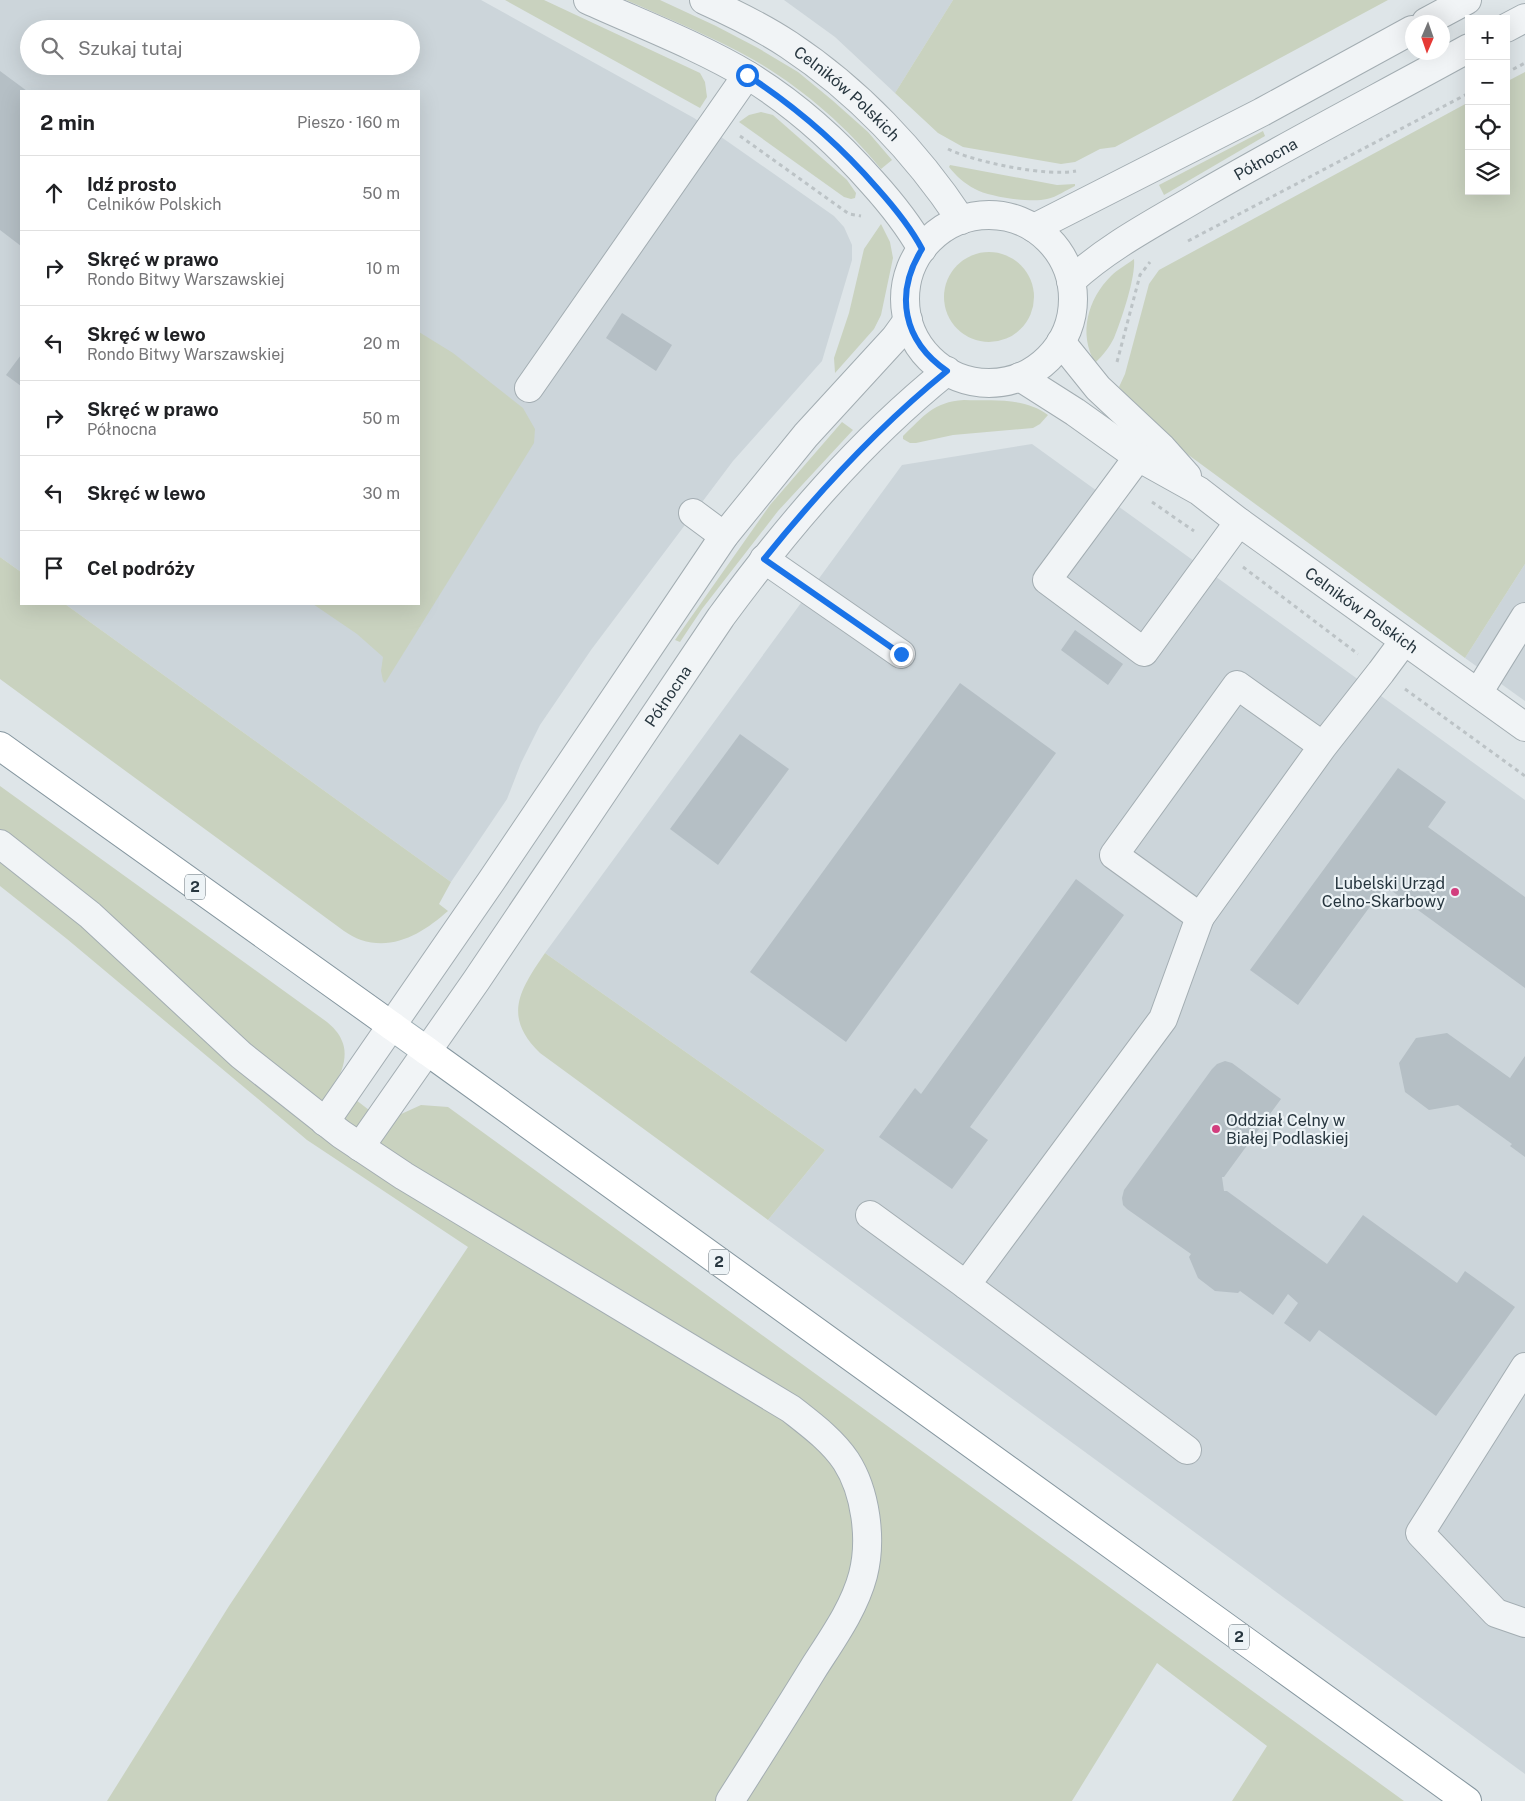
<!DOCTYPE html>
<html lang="pl">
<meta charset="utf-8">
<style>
:root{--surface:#fff;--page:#f2f2f2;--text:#202124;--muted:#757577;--line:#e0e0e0}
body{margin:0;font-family:"Public Sans",sans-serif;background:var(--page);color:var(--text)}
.controls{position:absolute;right:15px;top:15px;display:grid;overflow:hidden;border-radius:0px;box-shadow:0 5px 20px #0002}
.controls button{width:45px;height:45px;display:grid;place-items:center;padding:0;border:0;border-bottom:1px solid var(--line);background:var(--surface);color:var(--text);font:25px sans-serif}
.compass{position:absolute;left:1405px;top:15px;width:45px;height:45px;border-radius:50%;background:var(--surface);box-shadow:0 5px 20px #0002;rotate:182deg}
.stop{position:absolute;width:15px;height:15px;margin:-11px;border:4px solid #1a73e8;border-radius:50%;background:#fff}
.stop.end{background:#1a73e8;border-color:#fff;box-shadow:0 1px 5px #0008}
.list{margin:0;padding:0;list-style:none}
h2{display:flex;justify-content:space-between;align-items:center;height:65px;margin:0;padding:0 20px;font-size:21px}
h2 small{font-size:16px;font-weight:400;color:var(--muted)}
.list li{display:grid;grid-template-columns:32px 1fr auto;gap:15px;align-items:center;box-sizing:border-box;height:75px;padding:0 20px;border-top:1px solid var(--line)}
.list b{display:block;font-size:19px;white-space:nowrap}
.list p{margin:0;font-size:16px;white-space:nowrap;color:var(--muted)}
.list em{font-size:16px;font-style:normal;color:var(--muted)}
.icon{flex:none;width:28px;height:28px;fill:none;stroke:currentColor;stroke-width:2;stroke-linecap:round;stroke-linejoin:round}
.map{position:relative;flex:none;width:1525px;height:1801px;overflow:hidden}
.search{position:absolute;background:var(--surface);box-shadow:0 5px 20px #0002;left:20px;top:20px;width:400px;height:55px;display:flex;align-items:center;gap:12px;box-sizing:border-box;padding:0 18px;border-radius:28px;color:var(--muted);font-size:19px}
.panel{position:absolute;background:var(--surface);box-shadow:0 5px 20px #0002;left:20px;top:90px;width:400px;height:515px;border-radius:0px}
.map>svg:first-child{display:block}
.built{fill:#ccd5da;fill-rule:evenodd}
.green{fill:#c9d2bf}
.building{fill:#b5bfc5}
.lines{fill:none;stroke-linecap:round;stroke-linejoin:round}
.minor-casing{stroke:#a3adb2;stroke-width:30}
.major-casing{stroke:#9dadb4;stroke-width:30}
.highway-casing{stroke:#85969f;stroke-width:30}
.path{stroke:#bcc3c6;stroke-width:3;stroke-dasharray:4 4;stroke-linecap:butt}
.minor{stroke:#f1f4f6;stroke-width:28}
.major{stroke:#fff;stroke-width:28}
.highway{stroke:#fff;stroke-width:28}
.route{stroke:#1a73e8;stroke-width:6}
.poi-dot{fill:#d23e7e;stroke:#edf3f6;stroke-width:2}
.labels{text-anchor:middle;stroke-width:4.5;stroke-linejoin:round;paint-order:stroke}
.shield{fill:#edf3f6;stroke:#626f76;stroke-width:1}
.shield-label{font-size:15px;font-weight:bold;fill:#27363f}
.street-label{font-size:16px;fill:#27363f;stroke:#edf3f6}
.poi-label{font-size:16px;fill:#27363f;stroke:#edf3f6;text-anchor:end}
</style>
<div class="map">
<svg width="1525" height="1801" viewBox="0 0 1525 1801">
<rect width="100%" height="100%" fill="#dee5e8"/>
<g class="built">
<path d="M0 0H481L694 118 834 216 844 227 852 245V260L822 361 733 461 591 650 540 725 521 763 507 799 451 882 65 604H419V91H21V572L0 557ZM29 29H411V66H29Z"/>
<path d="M784 0H953L895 93 835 37Z"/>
<path d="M1032 444 1525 800V1774L768 1220 825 1150 545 953 902 465Z"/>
<path d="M1525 564V701L1465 658Z"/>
</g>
<g class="green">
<path d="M505 0H544L700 73 705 82 707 97 700 108Z"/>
<path d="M626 0H660L716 26 758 48 798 72 832 100 868 132 892 160 881 169C846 126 802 88 754 60 713 37 669 19 626 0Z"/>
<path d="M953 0H1388L1115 147 1100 149 1075 162 1061 164 963 147 938 133 895 93Z"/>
<path d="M1525 72V564L1465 658 1164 437 1119 387 1125 374 1149 284 1159 270 1469 102V191H1506V82Z"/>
<path d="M761 112 773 115 847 180 856 193 855 198 851 199 844 197 739 122 749 115Z"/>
<path d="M1263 131 1265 136 1164 195 1159 185Z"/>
<path d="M950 165 1057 185 1075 184V186C1066 190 1057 197 1047 199 1031 203 989 197 975 189 965 184 955 175 949 167Z"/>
<path d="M881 224 890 242 893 258 881 315 874 329 835 373 834 358 849 313 864 249Z"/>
<circle cx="989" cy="297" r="45"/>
<path d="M1134 259C1136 277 1121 321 1114 338 1109 348 1103 355 1095 363 1078 333 1088 299 1111 276 1118 269 1126 265 1134 259Z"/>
<path d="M419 332 453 353 523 408 535 429 534 443 385 683 383 681 381 671 383 657 357 634 313 604H419Z"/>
<path d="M964 400C992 401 1025 397 1048 415L1040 424 1033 428 953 435 916 443H910L903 439V436C924 416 933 402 964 400Z"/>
<path d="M842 422 853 430 778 511 702 609 680 642 675 640 770 505Z"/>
<path d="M0 557 21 572V604H65L451 882 439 904 448 911C424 932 395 951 361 940 355 938 349 934 344 931L0 679Z"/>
<path d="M0 786 327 1022C333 1027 339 1033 342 1041 348 1054 343 1073 334 1083L391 1127 399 1115 421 1105 448 1107 1404 1801H1232L1267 1746 1157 1663 1072 1801H107L229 1606 468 1247 307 1140 67 939 0 886Z"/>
<path d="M545 953 825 1150 768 1220 540 1053C502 1016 520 990 545 953Z"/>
</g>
<g class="building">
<path d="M0 71 27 91H21V246L0 230Z"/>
<path d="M622 313 672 345 656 371 606 338Z"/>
<path d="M21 355V386L6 375Z"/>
<path d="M1075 630 1123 664 1108 685 1061 650Z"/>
<path d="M960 683 1056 753 846 1042 750 972Z"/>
<path d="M740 734 789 769 718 865 670 829Z"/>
<path d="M1398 768 1446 802 1428 827 1525 897V988L1385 886 1298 1005 1250 970Z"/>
<path d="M1076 879 1124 915 970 1127 988 1140 952 1189 879 1137 915 1088 921 1094Z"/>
<path d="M1447 1033 1510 1078 1525 1056V1157L1510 1146 1512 1144 1458 1105 1429 1110 1405 1092 1399 1063 1416 1038Z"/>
<path d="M1225 1061 1232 1063 1281 1099 1224 1177H1222L1224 1191H1227L1327 1264 1363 1215 1457 1283 1465 1271 1515 1307 1436 1416 1319 1330 1310 1342 1284 1323 1298 1303 1288 1294 1273 1315 1240 1291 1238 1293 1215 1291 1198 1278 1189 1257 1191 1254 1127 1209 1123 1205 1122 1198 1124 1190 1212 1069 1217 1064Z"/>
</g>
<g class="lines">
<defs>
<g id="minor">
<path d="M588 0C641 24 699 46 749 76 796 105 836 141 872 182 891 203 908 224 922 249"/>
<path id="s1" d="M704 0C733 13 762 27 789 45 857 90 916 152 961 220"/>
<path d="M1426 22 1467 0"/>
<path d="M1506 28 1525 18"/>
<circle cx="989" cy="299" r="84"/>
<path d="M1034 228 1262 112 1412 30"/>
<path id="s2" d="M1071 281C1110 245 1158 221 1203 194 1291 143 1380 97 1469 48"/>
<path d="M1061 342 1098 388 1162 448 1187 476"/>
<path id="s3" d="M1020 377 1075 412 1138 457 1199 491 1239 522 1525 727"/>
<path d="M529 388 747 75"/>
<path d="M1138 457 1047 580 1144 652 1239 522"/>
<path d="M693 513 724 536"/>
<path d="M764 559 901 654"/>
<path d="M1478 693 1525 617"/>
<path d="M1323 746 1237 685 1114 855 1200 917 1323 746 1381 672 1404 641"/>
<path d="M0 844 90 915 241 1055 341 1134 404 1176 791 1409C810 1424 832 1440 846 1461 866 1492 872 1540 863 1575 854 1609 832 1639 813 1669 786 1713 758 1757 730 1801"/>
<path d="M325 1122 492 880 724 536 806 435 895 338 908 320"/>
<path id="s4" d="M360 1147 476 981 721 617C787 527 859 442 947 371"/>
<path d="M870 1215 966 1285"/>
<path d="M1525 1367 1420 1533 1496 1613 1525 1623"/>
<path d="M1187 1450 966 1285 1163 1019 1200 917"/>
</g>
<path id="major" d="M392 1026 427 1051"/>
<g id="highway">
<path d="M0 746 392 1026"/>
<path d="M427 1051 1467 1801"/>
</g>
</defs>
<use href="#minor" class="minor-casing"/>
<use href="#major" class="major-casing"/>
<use href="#highway" class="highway-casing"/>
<g class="path">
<path d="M1506 73 1525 63"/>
<path d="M740 136 849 214 861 216"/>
<path d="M948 149C974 162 1048 177 1076 171"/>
<path d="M1188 241 1469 93"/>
<path d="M1117 362 1140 275 1150 262"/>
<path d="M1152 502 1194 531"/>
<path d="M1243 567 1358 654"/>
<path d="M1405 689 1525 776"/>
</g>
<use href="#minor" class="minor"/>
<use href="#major" class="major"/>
<use href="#highway" class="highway"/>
</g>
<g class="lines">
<path class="route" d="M747 75C796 107 838 143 877 188 894 207 910 226 922 249 894 294 903 341 947 371 879 426 819 491 764 559L901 654"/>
</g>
<g class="poi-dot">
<circle cx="1455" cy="892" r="5"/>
<circle cx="1216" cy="1129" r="5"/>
</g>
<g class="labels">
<g class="shield">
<rect x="185" y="874.5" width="20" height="25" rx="4"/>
<rect x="709" y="1249.5" width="20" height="25" rx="4"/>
<rect x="1229" y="1624.5" width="20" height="25" rx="4"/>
</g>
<g class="shield-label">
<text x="195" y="892">2</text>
<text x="719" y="1267">2</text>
<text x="1239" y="1642">2</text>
</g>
<g class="street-label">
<text dy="6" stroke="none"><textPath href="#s1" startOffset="172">Celników Polskich</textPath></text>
<text dy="6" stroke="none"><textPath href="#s2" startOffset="230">Północna</textPath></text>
<text dy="6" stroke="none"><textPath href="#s3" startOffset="414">Celników Polskich</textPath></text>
<text dy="6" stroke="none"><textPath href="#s4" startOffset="546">Północna</textPath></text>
</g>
<g class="poi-label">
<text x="1445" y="889">Lubelski Urząd<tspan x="1445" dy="18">Celno-Skarbowy</tspan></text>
<text x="1226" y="1126" text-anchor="start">Oddział Celny w<tspan x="1226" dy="18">Białej Podlaskiej</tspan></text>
</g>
</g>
</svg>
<div class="controls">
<button>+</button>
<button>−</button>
<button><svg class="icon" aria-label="locate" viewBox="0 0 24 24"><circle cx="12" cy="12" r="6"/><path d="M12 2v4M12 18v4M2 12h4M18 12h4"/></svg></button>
<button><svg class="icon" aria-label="layers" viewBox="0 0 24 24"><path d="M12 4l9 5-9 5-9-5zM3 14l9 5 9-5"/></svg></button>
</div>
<svg class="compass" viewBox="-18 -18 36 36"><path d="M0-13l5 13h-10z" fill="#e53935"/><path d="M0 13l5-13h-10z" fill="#757577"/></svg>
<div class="stop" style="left:747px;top:75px"></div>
<div class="stop end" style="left:901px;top:654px"></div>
<div class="search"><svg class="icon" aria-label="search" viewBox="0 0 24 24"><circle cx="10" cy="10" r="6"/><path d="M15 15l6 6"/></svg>Szukaj tutaj</div>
<section class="panel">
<h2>2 min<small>Pieszo · 160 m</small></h2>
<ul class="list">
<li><svg class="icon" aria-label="ahead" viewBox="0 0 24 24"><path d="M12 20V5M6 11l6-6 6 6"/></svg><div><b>Idź prosto</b><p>Celników Polskich</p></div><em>50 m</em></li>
<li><svg class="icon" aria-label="right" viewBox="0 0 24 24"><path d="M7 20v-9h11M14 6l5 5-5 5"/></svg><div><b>Skręć w prawo</b><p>Rondo Bitwy Warszawskiej</p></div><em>10 m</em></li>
<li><svg class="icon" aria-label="left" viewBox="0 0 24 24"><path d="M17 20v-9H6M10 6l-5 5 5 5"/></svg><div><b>Skręć w lewo</b><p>Rondo Bitwy Warszawskiej</p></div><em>20 m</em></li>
<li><svg class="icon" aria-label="right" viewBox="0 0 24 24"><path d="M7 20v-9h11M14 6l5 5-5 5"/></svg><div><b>Skręć w prawo</b><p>Północna</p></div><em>50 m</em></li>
<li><svg class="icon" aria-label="left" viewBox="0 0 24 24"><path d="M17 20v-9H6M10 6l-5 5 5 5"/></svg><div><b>Skręć w lewo</b></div><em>30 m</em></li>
<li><svg class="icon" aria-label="arrive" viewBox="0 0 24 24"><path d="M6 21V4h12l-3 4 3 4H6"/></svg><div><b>Cel podróży</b></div></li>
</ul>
</section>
</div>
